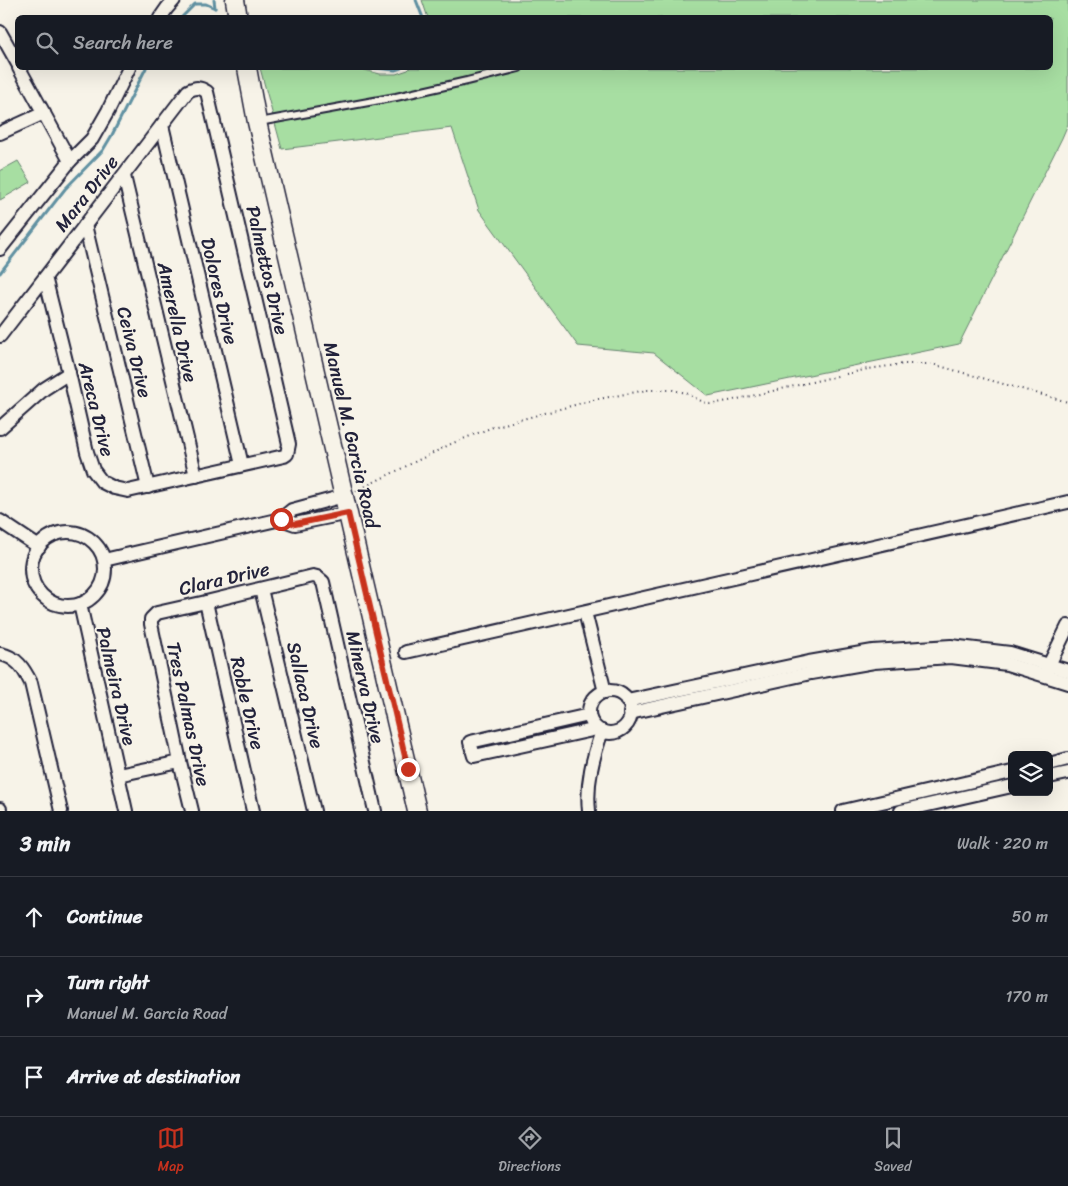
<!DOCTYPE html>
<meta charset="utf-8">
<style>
:root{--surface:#171b24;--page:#242831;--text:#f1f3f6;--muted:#9ea1a6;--line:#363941;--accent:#c8321e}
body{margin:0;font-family:Sriracha,sans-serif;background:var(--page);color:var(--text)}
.controls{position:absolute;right:15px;bottom:15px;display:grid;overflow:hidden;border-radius:8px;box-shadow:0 5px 20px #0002}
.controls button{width:45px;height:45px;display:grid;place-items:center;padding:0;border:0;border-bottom:1px solid var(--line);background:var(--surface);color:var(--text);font:25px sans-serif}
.stop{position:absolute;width:15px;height:15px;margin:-11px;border:4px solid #c8321e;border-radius:50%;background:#fff}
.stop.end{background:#c8321e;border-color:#fff;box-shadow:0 1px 5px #0008}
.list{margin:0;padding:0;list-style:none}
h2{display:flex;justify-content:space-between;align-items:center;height:65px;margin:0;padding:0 20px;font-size:21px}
h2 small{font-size:16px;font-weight:400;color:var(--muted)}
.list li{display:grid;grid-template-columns:32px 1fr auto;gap:15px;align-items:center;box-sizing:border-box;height:80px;padding:0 20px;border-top:1px solid var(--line)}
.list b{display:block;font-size:19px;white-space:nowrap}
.list p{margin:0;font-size:16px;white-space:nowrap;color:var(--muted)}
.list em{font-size:16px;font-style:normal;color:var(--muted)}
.icon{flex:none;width:28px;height:28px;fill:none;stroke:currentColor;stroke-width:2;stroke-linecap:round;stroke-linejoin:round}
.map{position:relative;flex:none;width:1068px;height:811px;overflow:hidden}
.search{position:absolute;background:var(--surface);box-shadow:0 5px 20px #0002;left:15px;right:15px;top:15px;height:55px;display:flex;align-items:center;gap:12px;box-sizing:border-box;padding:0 18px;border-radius:8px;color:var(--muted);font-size:19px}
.sheet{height:305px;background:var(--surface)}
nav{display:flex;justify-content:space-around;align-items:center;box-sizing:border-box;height:70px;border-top:1px solid var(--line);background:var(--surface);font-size:14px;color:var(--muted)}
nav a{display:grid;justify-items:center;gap:2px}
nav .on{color:var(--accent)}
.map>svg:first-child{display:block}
.green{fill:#a7dea2;stroke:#64806e}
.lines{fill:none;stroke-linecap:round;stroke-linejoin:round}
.stream{stroke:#6191a2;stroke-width:3}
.lane-casing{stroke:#22223b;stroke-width:10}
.street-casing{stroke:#22223b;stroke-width:16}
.secondary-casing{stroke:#22223b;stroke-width:21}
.path{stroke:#22223b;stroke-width:2;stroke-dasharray:1 4;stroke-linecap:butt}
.lane{stroke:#f7f3e8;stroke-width:6}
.street{stroke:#f7f3e8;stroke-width:12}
.secondary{stroke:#f7f3e8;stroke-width:18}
.route{stroke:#c8321e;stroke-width:6}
.labels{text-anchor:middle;stroke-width:4;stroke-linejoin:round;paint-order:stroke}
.street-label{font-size:19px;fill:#22223b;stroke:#f7f3e8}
</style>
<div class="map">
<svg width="1068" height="811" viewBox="0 0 1068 811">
<rect width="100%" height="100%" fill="#f7f3e8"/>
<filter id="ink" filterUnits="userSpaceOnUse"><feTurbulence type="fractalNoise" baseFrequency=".02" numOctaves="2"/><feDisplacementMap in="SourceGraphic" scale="10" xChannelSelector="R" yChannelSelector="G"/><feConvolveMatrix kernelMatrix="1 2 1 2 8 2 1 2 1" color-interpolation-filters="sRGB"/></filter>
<g filter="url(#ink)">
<g class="green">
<path d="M422 0H1068V124L1062 138 959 344 708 396 654 353 578 346 479 210 452 128 282 149 260 68H357L380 74H396L408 70 410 68H1050V18H428Z"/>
<path d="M18 161 31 182 0 200V171Z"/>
</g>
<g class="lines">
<g class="stream">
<path d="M214 0 215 8"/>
<path d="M416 0 423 18"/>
<path d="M181 18 195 4H206L215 8"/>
<path d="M375 68 395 70 401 68"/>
<path d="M0 273 65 189 103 150 112 135 146 68"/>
</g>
<defs>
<path id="lane" d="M259 122 396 97 467 81 519 68"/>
<g id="street">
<path d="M160 18 167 8 174 0"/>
<path d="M0 32 18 64"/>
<path d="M19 68 70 161"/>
<path d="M162 125 242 465"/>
<path d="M0 133 44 113"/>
<path d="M124 176 196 476"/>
<path d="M85 225 148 487"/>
<path d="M0 249 70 161 92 139 108 111 129 68"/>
<path d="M0 336C62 254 126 173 188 91 196 87 200 87 207 92L289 444 287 454 284 456 128 491 114 488 102 482 93 470 87 452 69 373 45 277"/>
<path d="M0 428 44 389 69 373"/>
<path d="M281 519 295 524 349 513"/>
<path d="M0 521 39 547"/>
<circle cx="68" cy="569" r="37"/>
<path d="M104 560 281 519 292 510 344 496"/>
<path d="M261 589 314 811"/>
<path d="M206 602 253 811"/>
<path d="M80 604 126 811"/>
<path d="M585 612 605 692"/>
<path d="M406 652 1068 502"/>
<path d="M0 654C17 657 24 669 31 683L61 811"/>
<path d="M1046 671 1068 626"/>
<circle cx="610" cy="712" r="21"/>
<path d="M627 701 809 662 873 651 951 646 1010 653 1068 671"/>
<path d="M630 713 811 673 874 662 951 657 1007 664 1068 683"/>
<path d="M589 715 470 742 474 756 597 729"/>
<path d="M1049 764 1068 759"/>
<path d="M118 775 180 762"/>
<path d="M1049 777 1068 773"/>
<path d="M0 809V811"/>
<path d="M192 811 180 762 151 624V619L157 613 206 602 313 576 317 577 323 582 375 811"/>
<path d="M589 811C586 783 593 757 602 731"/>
<path d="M843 811 1012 772"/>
<path d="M901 811 1012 786"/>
</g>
<g id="secondary">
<path d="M235 0 238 18"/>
<path d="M247 68 257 122 417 811"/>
</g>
</defs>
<use href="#lane" class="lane-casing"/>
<use href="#street" class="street-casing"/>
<use href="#secondary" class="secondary-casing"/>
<path class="path" d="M356 491 453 443 493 427 593 400 647 390H673L686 393 703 402 710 404 729 401 868 369 904 364H932L1068 402"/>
<use href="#lane" class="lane"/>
<use href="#street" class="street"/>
<use href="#secondary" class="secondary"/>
</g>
</g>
<g class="lines" filter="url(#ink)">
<path class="route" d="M281 519 295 524 348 513 408 769"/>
</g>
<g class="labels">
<g class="street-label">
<text transform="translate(86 193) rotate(-52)" y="7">Mara Drive</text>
<text transform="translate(268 270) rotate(77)" y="7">Palmettos Drive</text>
<text transform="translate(220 291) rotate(77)" y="7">Dolores Drive</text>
<text transform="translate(178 322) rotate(77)" y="7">Amerella Drive</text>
<text transform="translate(135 352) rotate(76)" y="7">Ceiva Drive</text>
<text transform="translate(97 409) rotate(76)" y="7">Areca Drive</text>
<text transform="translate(352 435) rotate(77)" y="7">Manuel M. Garcia Road</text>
<text transform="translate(224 578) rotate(-13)" y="7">Clara Drive</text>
<text transform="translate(117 686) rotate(77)" y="7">Palmeira Drive</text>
<text transform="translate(366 687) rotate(77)" y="7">Minerva Drive</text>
<text transform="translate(306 695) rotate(77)" y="7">Sallaca Drive</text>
<text transform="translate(248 703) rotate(77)" y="7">Roble Drive</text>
<text transform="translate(189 714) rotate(78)" y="7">Tres Palmas Drive</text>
</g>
</g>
</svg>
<div class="controls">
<button><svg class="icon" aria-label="layers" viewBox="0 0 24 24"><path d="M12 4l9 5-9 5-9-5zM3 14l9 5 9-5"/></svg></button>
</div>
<div class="stop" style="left:281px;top:519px"></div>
<div class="stop end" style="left:408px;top:769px"></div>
<div class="search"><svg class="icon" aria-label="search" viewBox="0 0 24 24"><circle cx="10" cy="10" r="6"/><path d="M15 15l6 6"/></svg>Search here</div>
</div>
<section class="sheet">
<h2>3 min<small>Walk · 220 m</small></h2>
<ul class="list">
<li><svg class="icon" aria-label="ahead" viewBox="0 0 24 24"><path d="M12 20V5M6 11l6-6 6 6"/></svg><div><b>Continue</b></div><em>50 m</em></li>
<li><svg class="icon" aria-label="right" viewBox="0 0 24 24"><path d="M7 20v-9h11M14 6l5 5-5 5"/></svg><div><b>Turn right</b><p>Manuel M. Garcia Road</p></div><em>170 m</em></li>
<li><svg class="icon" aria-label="arrive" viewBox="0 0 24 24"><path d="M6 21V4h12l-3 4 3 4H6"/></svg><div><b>Arrive at destination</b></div></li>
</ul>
</section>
<nav>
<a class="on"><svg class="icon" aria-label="map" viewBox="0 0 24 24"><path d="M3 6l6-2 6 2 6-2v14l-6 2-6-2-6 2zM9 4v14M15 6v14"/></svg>Map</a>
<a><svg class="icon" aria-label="directions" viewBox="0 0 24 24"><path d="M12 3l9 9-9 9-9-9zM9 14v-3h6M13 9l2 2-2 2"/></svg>Directions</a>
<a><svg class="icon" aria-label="saved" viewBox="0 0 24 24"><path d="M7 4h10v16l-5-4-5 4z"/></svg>Saved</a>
</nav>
